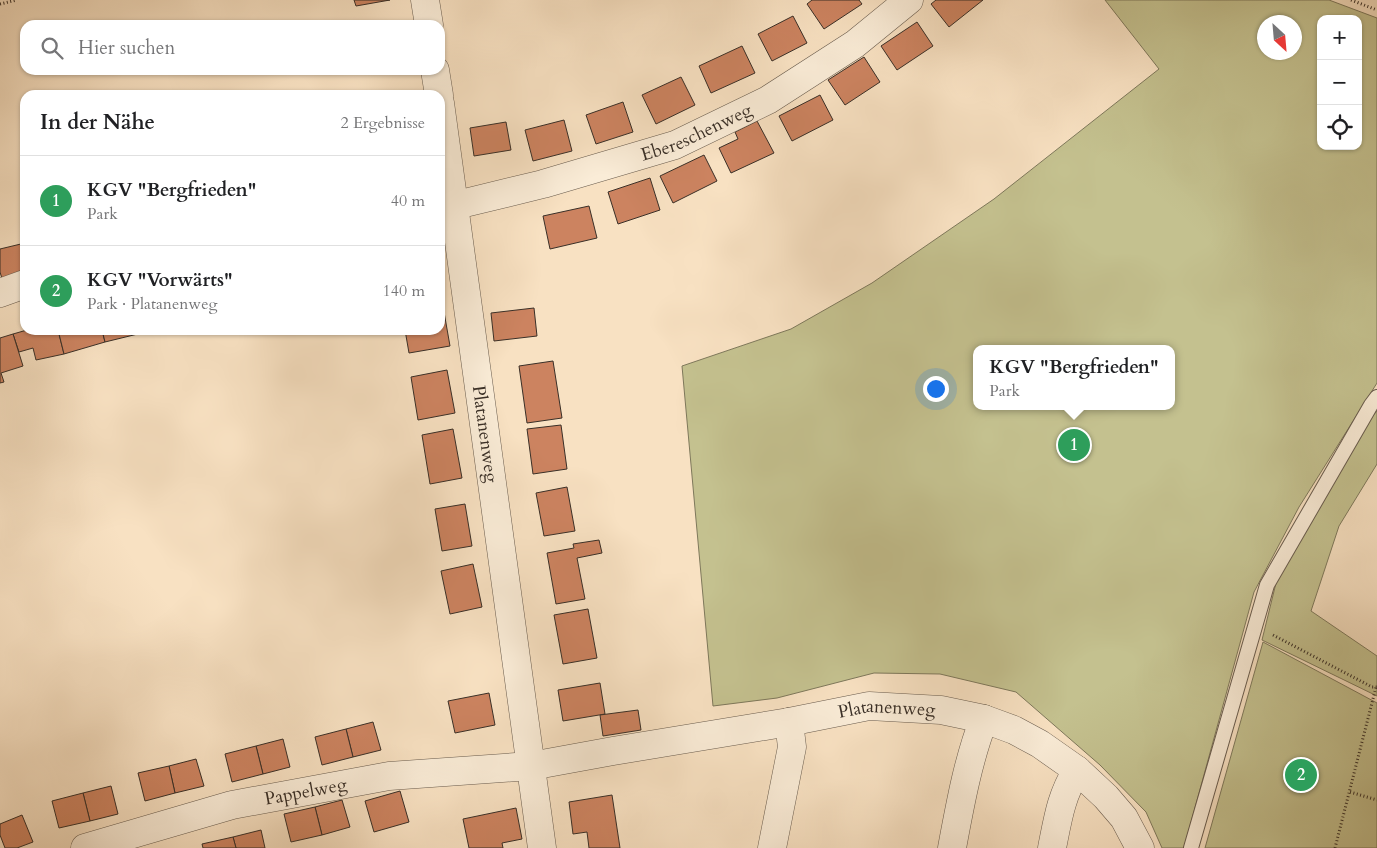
<!DOCTYPE html>
<html lang="de">
<meta charset="utf-8">
<style>
:root{--surface:#fff;--page:#f2f2f2;--text:#202124;--muted:#757577;--line:#e0e0e0;--accent:#b45309}
body{margin:0;font-family:Cardo,serif;background:var(--page);color:var(--text)}
.controls{position:absolute;right:15px;top:15px;display:grid;overflow:hidden;border-radius:10px;box-shadow:0 1px 4px #0004}
.controls button{width:45px;height:45px;display:grid;place-items:center;padding:0;border:0;border-bottom:1px solid var(--line);background:var(--surface);color:var(--text);font:25px sans-serif}
.compass{position:absolute;left:1257px;top:15px;width:45px;height:45px;border-radius:50%;background:var(--surface);box-shadow:0 1px 4px #0004;rotate:154deg}
.you{position:absolute;left:935px;top:388px;width:18px;height:18px;margin:-12px;border:4px solid #fff;border-radius:50%;background:#1a73e8;box-shadow:0 0 0 8px #1a73e833}
.badge{display:grid;place-items:center;width:32px;height:32px;border-radius:50%;background:var(--accent);color:#fff;font-size:16px;font-weight:700}
.pin{position:absolute;translate:-50% -50%;border:2px solid #fff;box-shadow:0 1px 5px #0006}
.popup{position:absolute;left:973px;top:345px;width:202px;height:65px;box-sizing:border-box;display:grid;place-content:center;border-radius:10px;background:var(--surface);filter:drop-shadow(0 1px 4px #0005);font-size:16px;white-space:nowrap;color:var(--muted)}
.popup b{font-size:19px;color:var(--text)}
.popup::after{content:'';position:absolute;left:50%;top:100%;margin-left:-10px;border:10px solid transparent;border-top-color:var(--surface)}
.list{margin:0;padding:0;list-style:none}
h2{display:flex;justify-content:space-between;align-items:center;height:65px;margin:0;padding:0 20px;font-size:21px}
h2 small{font-size:16px;font-weight:400;color:var(--muted)}
.list li{display:grid;grid-template-columns:32px 1fr auto;gap:15px;align-items:center;box-sizing:border-box;height:90px;padding:0 20px;border-top:1px solid var(--line)}
.list b{display:block;font-size:19px;white-space:nowrap}
.list p{margin:0;font-size:16px;white-space:nowrap;color:var(--muted)}
.list em{font-size:16px;font-style:normal;color:var(--muted)}
.icon{flex:none;width:28px;height:28px;fill:none;stroke:currentColor;stroke-width:2;stroke-linecap:round;stroke-linejoin:round}
.map{position:relative;flex:none;width:1377px;height:848px;overflow:hidden}
.search{position:absolute;background:var(--surface);box-shadow:0 1px 4px #0004;left:20px;top:20px;width:425px;height:55px;display:flex;align-items:center;gap:12px;box-sizing:border-box;padding:0 18px;border-radius:15px;color:var(--muted);font-size:19px}
.panel{position:absolute;background:var(--surface);box-shadow:0 1px 4px #0004;left:20px;top:90px;width:425px;height:245px;border-radius:15px}
.map>svg:first-child{display:block}
.green{fill:#c4c18f;stroke:#7e785b;fill-rule:evenodd}
.building{fill:#cc8360;stroke:#392f27}
.lines{fill:none;stroke-linecap:round;stroke-linejoin:round}
.service-casing{stroke:#695c4e;stroke-width:16}
.minor-casing{stroke:#695c4e;stroke-width:29}
.path{stroke:#392f27;stroke-width:3;stroke-dasharray:1 2.5;stroke-linecap:butt}
.service{stroke:#faecd7;stroke-width:14}
.minor{stroke:#faecd7;stroke-width:28}
.labels{text-anchor:middle;stroke-width:4;stroke-linejoin:round;paint-order:stroke}
.street-label{font-size:18px;fill:#392f27;stroke:#faecd7}
</style>
<div class="map">
<svg width="1377" height="848" viewBox="0 0 1377 848">
<rect width="100%" height="100%" fill="#f8e1c2"/>
<filter id="stains"><feTurbulence type="fractalNoise" baseFrequency=".004" numOctaves="4"/><feColorMatrix values="0 0 0 0 .2 0 0 0 0 .09 0 0 0 0 .02 0 0 0 .5 -.17"/></filter>
<radialGradient id="worn" r=".72"><stop offset=".6" stop-color="#630" stop-opacity="0"/><stop offset="1" stop-color="#630" stop-opacity=".3"/></radialGradient>
<g class="green">
<path d="M1105 0H1329L1377 18V383L1299 507 1254 592 1184 848H1162L1146 812 1100 765 1016 692 940 674 874 673 777 698 713 706 682 366 791 329 872 283 994 199 1159 69ZM1321 19H1358V146H1321ZM1264 22H1294V52H1264ZM976 349H1172V406H976Z"/>
<path d="M1377 411V464L1339 526 1311 611 1377 656V696L1262 640 1277 579 1367 422Z"/>
<path d="M1263 642 1377 703V848H1205Z"/>
</g>
<g class="building">
<path d="M354 0H390L356 6Z"/>
<path d="M812 0H859L862 4 824 29 807 4Z"/>
<path d="M936 0H983L949 27 931 4Z"/>
<path d="M793 16 807 43 772 61 758 34Z"/>
<path d="M917 22 933 46 897 70 881 46Z"/>
<path d="M742 46 755 73 711 93 699 66Z"/>
<path d="M864 57 880 82 845 105 828 80Z"/>
<path d="M681 77 695 105 656 124 642 95Z"/>
<path d="M820 95 833 120 792 141 779 116Z"/>
<path d="M623 102 633 132 596 144 586 115Z"/>
<path d="M564 120 572 151 533 161 525 130Z"/>
<path d="M757 121 774 153 731 173 719 148 738 139 735 132Z"/>
<path d="M506 122 511 150 474 156 470 128Z"/>
<path d="M704 155 717 181 673 203 660 176Z"/>
<path d="M650 178 660 210 618 224 608 192Z"/>
<path d="M589 206 597 238 550 249 543 216Z"/>
<path d="M25 243V276L3 282 0 272V249Z"/>
<path d="M534 308 537 336 494 341 491 313Z"/>
<path d="M444 312 450 346 409 353 405 330H440V313Z"/>
<path d="M27 330H58L64 354 36 360 33 348 19 352 13 334Z"/>
<path d="M58 330H102L105 342 64 354Z"/>
<path d="M102 330H150V331L105 342Z"/>
<path d="M13 334 23 366 1 373 4 382 0 383V338Z"/>
<path d="M553 361 562 418 527 423 519 366Z"/>
<path d="M447 370 455 413 418 420 411 377Z"/>
<path d="M561 425 567 469 533 474 527 429Z"/>
<path d="M453 429 462 478 430 484 422 435Z"/>
<path d="M567 487 575 531 544 536 536 493Z"/>
<path d="M465 504 472 546 442 551 435 509Z"/>
<path d="M599 540 602 553 577 558 585 599 556 604 547 553 574 548 573 544Z"/>
<path d="M473 564 482 607 450 614 441 571Z"/>
<path d="M588 609 597 658 563 664 554 615Z"/>
<path d="M600 683 605 714 563 721 558 690Z"/>
<path d="M489 693 495 725 455 733 448 701Z"/>
<path d="M638 710 641 730 603 736 600 715Z"/>
<path d="M373 722 381 750 353 757 346 729Z"/>
<path d="M346 729 353 757 322 765 315 737Z"/>
<path d="M283 739 290 767 263 774 256 746Z"/>
<path d="M256 746 263 774 232 782 225 754Z"/>
<path d="M196 759 204 786 175 793 169 766Z"/>
<path d="M169 766 175 793 145 801 138 773Z"/>
<path d="M111 786 118 814 90 821 83 793Z"/>
<path d="M400 791 409 822 374 832 365 801Z"/>
<path d="M83 793 90 821 59 828 52 801Z"/>
<path d="M612 795 620 848H589L587 832 573 834 569 802Z"/>
<path d="M342 800 350 827 322 835 315 807Z"/>
<path d="M315 807 322 835 291 842 284 814Z"/>
<path d="M516 808 522 839 502 843 503 848H469L463 819Z"/>
<path d="M22 815 33 842 17 848H5L0 835V824Z"/>
<path d="M261 830 265 848H236L233 837Z"/>
<path d="M233 837 236 848H203L202 844Z"/>
</g>
<g class="lines">
<defs>
<path id="service" d="M1191 848 1267 585 1371 405 1377 397"/>
<g id="minor">
<path d="M425 0 429 25"/>
<path d="M435 70 439 95"/>
<path id="s1" d="M440 103 542 848"/>
<path id="s2" d="M440 209 543 184 675 145 768 100 855 44 909 0"/>
<path d="M0 293 25 284"/>
<path id="s3" d="M85 848 232 805 389 776 531 766 613 751 789 722 869 706 941 710 984 719 1014 730 1040 744 1077 770 1106 797 1124 818 1140 848"/>
<path d="M772 848 792 747 789 722"/>
<path d="M952 848C960 805 968 760 984 719"/>
<path d="M1052 848C1058 818 1061 796 1077 770"/>
</g>
</defs>
<use href="#service" class="service-casing"/>
<use href="#minor" class="minor-casing"/>
<g class="path">
<path d="M1351 0 1377 10"/>
<path d="M0 4 17 0"/>
<path d="M1273 635 1372 687H1377"/>
<path d="M1350 792 1377 800"/>
<path d="M1335 848 1376 687"/>
</g>
<use href="#service" class="service"/>
<use href="#minor" class="minor"/>
</g>
<g class="labels">
<g class="street-label">
<text dy="6" stroke="none"><textPath href="#s2" startOffset="268">Ebereschenweg</textPath></text>
<text dy="6" stroke="none"><textPath href="#s1" startOffset="334">Platanenweg</textPath></text>
<text dy="6" stroke="none"><textPath href="#s3" startOffset="816">Platanenweg</textPath></text>
<text dy="6" stroke="none"><textPath href="#s3" startOffset="228">Pappelweg</textPath></text>
</g>
</g>
<rect width="100%" height="100%" filter="url(#stains)"/>
<rect width="100%" height="100%" fill="url(#worn)"/>
</svg>
<div class="controls">
<button>+</button>
<button>−</button>
<button><svg class="icon" aria-label="locate" viewBox="0 0 24 24"><circle cx="12" cy="12" r="6"/><path d="M12 2v4M12 18v4M2 12h4M18 12h4"/></svg></button>
</div>
<svg class="compass" viewBox="-18 -18 36 36"><path d="M0-13l5 13h-10z" fill="#e53935"/><path d="M0 13l5-13h-10z" fill="#757577"/></svg>
<div class="you"></div>
<div class="pin badge" style="left:1074px;top:445px;background:#2e9e5b">1</div>
<div class="popup"><b>KGV &quot;Bergfrieden&quot;</b>Park</div>
<div class="pin badge" style="left:1301px;top:775px;background:#2e9e5b">2</div>
<div class="search"><svg class="icon" aria-label="search" viewBox="0 0 24 24"><circle cx="10" cy="10" r="6"/><path d="M15 15l6 6"/></svg>Hier suchen</div>
<section class="panel">
<h2>In der Nähe<small>2 Ergebnisse</small></h2>
<ul class="list">
<li><span class="badge" style="background:#2e9e5b">1</span><div><b>KGV &quot;Bergfrieden&quot;</b><p>Park</p></div><em>40 m</em></li>
<li><span class="badge" style="background:#2e9e5b">2</span><div><b>KGV &quot;Vorwärts&quot;</b><p>Park · Platanenweg</p></div><em>140 m</em></li>
</ul>
</section>
</div>
